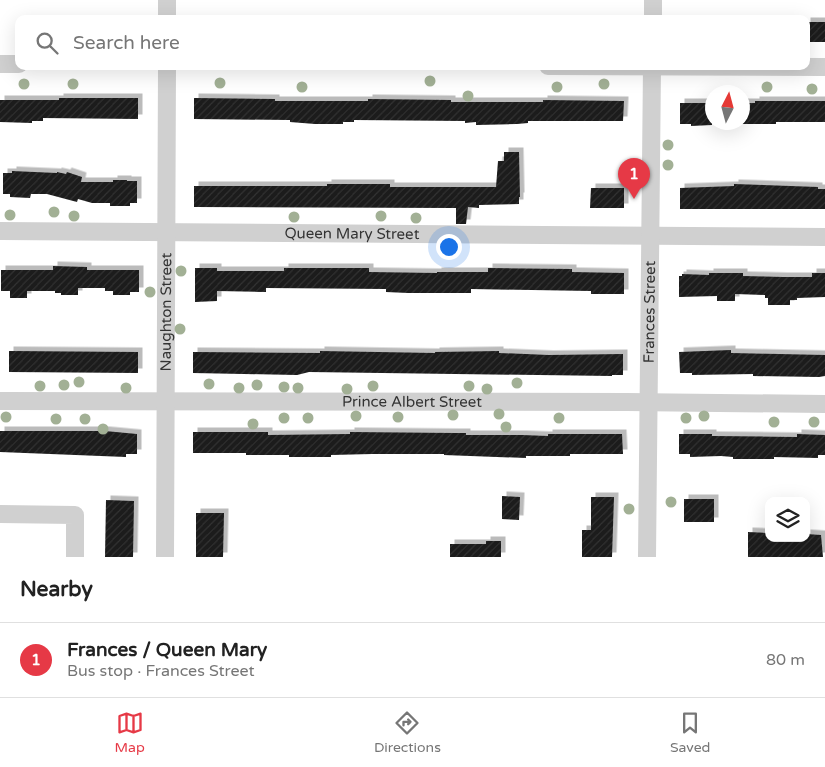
<!DOCTYPE html>
<meta charset="utf-8">
<style>
:root{--surface:#fff;--page:#f6f6f6;--text:#222;--muted:#767676;--line:#e0e0e0;--accent:#e63946}
body{margin:0;font-family:"Varela Round",sans-serif;background:var(--page);color:var(--text)}
.controls{position:absolute;right:15px;bottom:15px;display:grid;overflow:hidden;border-radius:10px;box-shadow:0 5px 20px #0002}
.controls button{width:45px;height:45px;display:grid;place-items:center;padding:0;border:0;border-bottom:1px solid var(--line);background:var(--surface);color:var(--text);font:25px sans-serif}
.compass{position:absolute;left:705px;top:85px;width:45px;height:45px;border-radius:50%;background:var(--surface);box-shadow:0 5px 20px #0002;rotate:6deg}
.you{position:absolute;left:448px;top:246px;width:18px;height:18px;margin:-12px;border:4px solid #fff;border-radius:50%;background:#1a73e8;box-shadow:0 0 0 8px #1a73e833}
.badge{display:grid;place-items:center;width:32px;height:32px;border-radius:50%;background:var(--accent);color:#fff;font-size:16px;font-weight:700}
.pin{position:absolute;translate:-50% -41px;filter:drop-shadow(0 1px 2px #0008)}
.pin::after{content:'';position:absolute;top:26px;width:18px;height:15px;background:inherit;clip-path:polygon(0 0,100% 0,50% 100%)}
.list{margin:0;padding:0;list-style:none}
h2{display:flex;justify-content:space-between;align-items:center;height:65px;margin:0;padding:0 20px;font-size:21px}
h2 small{font-size:16px;font-weight:400;color:var(--muted)}
.list li{display:grid;grid-template-columns:32px 1fr auto;gap:15px;align-items:center;box-sizing:border-box;height:75px;padding:0 20px;border-top:1px solid var(--line)}
.list b{display:block;font-size:19px;white-space:nowrap}
.list p{margin:0;font-size:16px;white-space:nowrap;color:var(--muted)}
.list em{font-size:16px;font-style:normal;color:var(--muted)}
.icon{flex:none;width:28px;height:28px;fill:none;stroke:currentColor;stroke-width:2;stroke-linecap:round;stroke-linejoin:round}
.map{position:relative;flex:none;width:825px;height:557px;overflow:hidden}
.search{position:absolute;background:var(--surface);box-shadow:0 5px 20px #0002;left:15px;right:15px;top:15px;height:55px;display:flex;align-items:center;gap:12px;box-sizing:border-box;padding:0 18px;border-radius:10px;color:var(--muted);font-size:19px}
.sheet{height:140px;background:var(--surface)}
nav{display:flex;justify-content:space-around;align-items:center;box-sizing:border-box;height:70px;border-top:1px solid var(--line);background:var(--surface);font-size:14px;color:var(--muted)}
nav a{display:grid;justify-items:center;gap:2px}
nav .on{color:var(--accent)}
.map>svg:first-child{display:block}
.building{fill:url(#building-hatch);filter:url(#shadow)}
.lines{fill:none;stroke-linecap:round;stroke-linejoin:round}
.minor{stroke:#d0d0d0;stroke-width:18}
.tree{fill:#a2b095}
.labels{text-anchor:middle;stroke-width:5;stroke-linejoin:round;paint-order:stroke}
.street-label{font-size:15px;fill:#333;stroke:#fff}
</style>
<div class="map">
<svg width="825" height="557" viewBox="0 0 825 557">
<defs>
<pattern id="building-hatch" width="6" height="6" patternUnits="userSpaceOnUse" patternTransform="scale(1.25)"><rect width="6" height="6" fill="#1a1a1a"/><path d="M-1 1l2-2M0 6l6-6M5 7l2-2" fill="none" stroke="#333"/></pattern>
<filter id="shadow"><feDropShadow dx="4.5" dy="-4.5" stdDeviation="0" flood-color="#0004"/></filter>
</defs>
<rect width="100%" height="100%" fill="#fff"/>
<g class="building">
<rect x="806" y="22" width="19" height="20"/>
<path d="M59 98H138V119L43 118V121H32V123L0 122V100H59Z"/>
<path d="M194 98 275 99V101H368V99L451 100V102H543V100L624 101 623 121H528V123L517 124 476 125V122L465 123V121L354 120V122H343V124H315L290 122V120L194 119Z"/>
<path d="M755 101H825V122H776V124H742V103H755Z"/>
<path d="M680 103H712V125L691 126V124H680Z"/>
<path d="M504 152H519L520 197H519V204L479 205V208L468 207 466 224H456V208L194 207V186H327V184H390V187H496L498 161H504Z"/>
<path d="M12 171 57 173V172L66 174 67 172 82 177 81 182H113V180H127V181H137V203H130V206H110V203H92L78 199 77 202 47 194H31L30 198 10 197V194H3V173H12Z"/>
<path d="M734 184 818 187V189H825V209H680V188L734 186Z"/>
<path d="M591 188H624V208H590Z"/>
<path d="M53 266 87 267V270H139V292H130V295H113V291H105V288H78V295H61V293H55V291H27V298H10V291H1V270H53Z"/>
<path d="M195 268H217V271H284V268H369V272L437 273V272H488V268L572 269V272L624 273V294H591V291L471 289V293H408L386 292V289L266 288V292L217 291V301L195 302Z"/>
<path d="M709 273H743V276L783 277H812V273H825V297L797 298V300H790V305H768V298H765V295L735 294V301H717V296L679 297V276H682V274L709 275Z"/>
<path d="M731 350V353L825 355V376L819 377 753 376V374L692 375V373H680L679 352Z"/>
<path d="M9 351 138 352V373L9 372Z"/>
<path d="M320 351 435 353V352L499 351V353L549 355 623 354V375H612V376L309 372 297 375 193 373V352L320 353Z"/>
<path d="M0 431H105L137 434V454H126V457L0 452Z"/>
<path d="M193 432H268V435L350 434V432L455 433H466V435H522L548 436V434H622L623 454H570V456H526V458L444 455V454H372L331 455V457H289V455H246V453H193Z"/>
<path d="M679 434H712V436L797 437V434L825 435V455H818V458L774 457V459H733V457L721 456 690 457V454H679Z"/>
<path d="M502 496 520 497 519 520 502 519Z"/>
<path d="M591 497H614L612 557H582V530H591Z"/>
<rect x="684" y="499" width="30" height="23"/>
<path d="M106 500 134 501 133 557H105Z"/>
<path d="M196 513H224L223 557H196Z"/>
<path d="M748 532 769 533V538H806V534L821 535 823 557H748Z"/>
<path d="M486 541H501V557H450V544H486Z"/>
</g>
<g class="lines">
<g class="minor">
<path d="M167 0V19"/>
<path d="M653 19V0"/>
<path d="M0 64H19"/>
<path d="M548 66 825 67"/>
<path id="s1" d="M0 231 825 237"/>
<path id="s2" d="M0 401 627 402 825 404"/>
<path d="M0 514 75 515V557"/>
<path id="s3" d="M165 557 167 66"/>
<path id="s4" d="M647 557C648 393 651 230 652 66"/>
</g>
</g>
<g class="tree">
<circle cx="430" cy="81" r="5.5"/>
<circle cx="220" cy="83" r="5.5"/>
<circle cx="24" cy="84" r="5.5"/>
<circle cx="73" cy="84" r="5.5"/>
<circle cx="604" cy="84" r="5.5"/>
<circle cx="302" cy="87" r="5.5"/>
<circle cx="557" cy="87" r="5.5"/>
<circle cx="767" cy="87" r="5.5"/>
<circle cx="812" cy="89" r="5.5"/>
<circle cx="468" cy="96" r="5.5"/>
<circle cx="668" cy="145" r="5.5"/>
<circle cx="668" cy="165" r="5.5"/>
<circle cx="54" cy="212" r="5.5"/>
<circle cx="10" cy="215" r="5.5"/>
<circle cx="74" cy="216" r="5.5"/>
<circle cx="381" cy="216" r="5.5"/>
<circle cx="294" cy="217" r="5.5"/>
<circle cx="416" cy="218" r="5.5"/>
<circle cx="181" cy="271" r="5.5"/>
<circle cx="150" cy="292" r="5.5"/>
<circle cx="180" cy="329" r="5.5"/>
<circle cx="79" cy="382" r="5.5"/>
<circle cx="517" cy="383" r="5.5"/>
<circle cx="209" cy="384" r="5.5"/>
<circle cx="64" cy="385" r="5.5"/>
<circle cx="257" cy="385" r="5.5"/>
<circle cx="40" cy="386" r="5.5"/>
<circle cx="373" cy="386" r="5.5"/>
<circle cx="469" cy="386" r="5.5"/>
<circle cx="284" cy="387" r="5.5"/>
<circle cx="126" cy="388" r="5.5"/>
<circle cx="239" cy="388" r="5.5"/>
<circle cx="298" cy="388" r="5.5"/>
<circle cx="347" cy="389" r="5.5"/>
<circle cx="487" cy="389" r="5.5"/>
<circle cx="499" cy="414" r="5.5"/>
<circle cx="453" cy="415" r="5.5"/>
<circle cx="356" cy="416" r="5.5"/>
<circle cx="704" cy="416" r="5.5"/>
<circle cx="6" cy="417" r="5.5"/>
<circle cx="398" cy="417" r="5.5"/>
<circle cx="284" cy="418" r="5.5"/>
<circle cx="308" cy="418" r="5.5"/>
<circle cx="559" cy="418" r="5.5"/>
<circle cx="686" cy="418" r="5.5"/>
<circle cx="56" cy="419" r="5.5"/>
<circle cx="85" cy="419" r="5.5"/>
<circle cx="774" cy="422" r="5.5"/>
<circle cx="814" cy="422" r="5.5"/>
<circle cx="253" cy="424" r="5.5"/>
<circle cx="506" cy="427" r="5.5"/>
<circle cx="103" cy="429" r="5.5"/>
<circle cx="671" cy="502" r="5.5"/>
<circle cx="629" cy="509" r="5.5"/>
</g>
<g class="labels">
<g class="street-label">
<text dy="5" stroke="none"><textPath href="#s1" startOffset="352">Queen Mary Street</textPath></text>
<text dy="5" stroke="none"><textPath href="#s3" startOffset="245">Naughton Street</textPath></text>
<text dy="5" stroke="none"><textPath href="#s4" startOffset="245">Frances Street</textPath></text>
<text dy="5" stroke="none"><textPath href="#s2" startOffset="412">Prince Albert Street</textPath></text>
</g>
</g>
</svg>
<div class="controls">
<button><svg class="icon" aria-label="layers" viewBox="0 0 24 24"><path d="M12 4l9 5-9 5-9-5zM3 14l9 5 9-5"/></svg></button>
</div>
<svg class="compass" viewBox="-18 -18 36 36"><path d="M0-13l5 13h-10z" fill="#e53935"/><path d="M0 13l5-13h-10z" fill="#767676"/></svg>
<div class="you"></div>
<div class="pin badge" style="left:634px;top:199px">1</div>
<div class="search"><svg class="icon" aria-label="search" viewBox="0 0 24 24"><circle cx="10" cy="10" r="6"/><path d="M15 15l6 6"/></svg>Search here</div>
</div>
<section class="sheet">
<h2>Nearby<small></small></h2>
<ul class="list">
<li><span class="badge">1</span><div><b>Frances / Queen Mary</b><p>Bus stop · Frances Street</p></div><em>80 m</em></li>
</ul>
</section>
<nav>
<a class="on"><svg class="icon" aria-label="map" viewBox="0 0 24 24"><path d="M3 6l6-2 6 2 6-2v14l-6 2-6-2-6 2zM9 4v14M15 6v14"/></svg>Map</a>
<a><svg class="icon" aria-label="directions" viewBox="0 0 24 24"><path d="M12 3l9 9-9 9-9-9zM9 14v-3h6M13 9l2 2-2 2"/></svg>Directions</a>
<a><svg class="icon" aria-label="saved" viewBox="0 0 24 24"><path d="M7 4h10v16l-5-4-5 4z"/></svg>Saved</a>
</nav>
